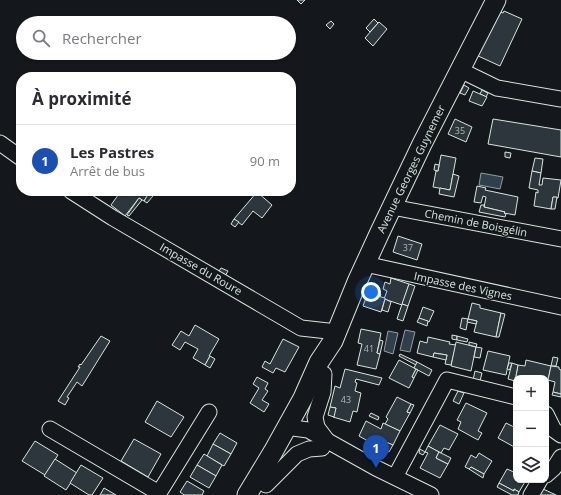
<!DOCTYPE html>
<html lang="fr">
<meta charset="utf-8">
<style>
:root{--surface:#fff;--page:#f2f2f3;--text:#2b2b33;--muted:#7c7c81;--line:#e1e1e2;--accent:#8a6a3f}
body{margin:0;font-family:"Open Sans",sans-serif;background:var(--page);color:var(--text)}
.controls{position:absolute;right:12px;bottom:12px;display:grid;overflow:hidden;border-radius:8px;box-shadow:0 1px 3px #0004}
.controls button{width:36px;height:36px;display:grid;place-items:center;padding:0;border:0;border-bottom:1px solid var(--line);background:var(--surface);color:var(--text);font:20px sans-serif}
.you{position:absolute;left:371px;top:292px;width:14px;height:14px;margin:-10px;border:3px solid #fff;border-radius:50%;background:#1a73e8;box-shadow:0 0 0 6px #1a73e833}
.badge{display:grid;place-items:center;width:26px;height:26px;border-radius:50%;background:var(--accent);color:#fff;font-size:13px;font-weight:700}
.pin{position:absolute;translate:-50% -33px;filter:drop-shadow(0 1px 2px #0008)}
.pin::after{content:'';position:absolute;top:21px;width:14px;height:12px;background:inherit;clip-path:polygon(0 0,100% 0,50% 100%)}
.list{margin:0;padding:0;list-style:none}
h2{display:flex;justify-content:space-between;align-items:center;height:52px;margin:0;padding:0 16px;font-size:17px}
h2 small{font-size:13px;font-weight:400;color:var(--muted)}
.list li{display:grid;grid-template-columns:26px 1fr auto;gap:12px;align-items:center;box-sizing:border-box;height:72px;padding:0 16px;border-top:1px solid var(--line)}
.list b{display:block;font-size:15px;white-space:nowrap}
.list p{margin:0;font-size:13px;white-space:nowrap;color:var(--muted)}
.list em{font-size:13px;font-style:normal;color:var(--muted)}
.icon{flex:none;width:22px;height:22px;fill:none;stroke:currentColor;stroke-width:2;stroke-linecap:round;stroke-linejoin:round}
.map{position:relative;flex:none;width:561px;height:495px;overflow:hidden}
.search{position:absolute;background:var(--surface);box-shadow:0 1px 3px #0004;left:16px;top:16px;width:280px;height:44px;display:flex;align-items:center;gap:10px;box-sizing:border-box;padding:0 14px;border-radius:22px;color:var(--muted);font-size:15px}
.panel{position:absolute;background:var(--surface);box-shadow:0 1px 3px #0004;left:16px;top:72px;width:280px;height:124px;border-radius:16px}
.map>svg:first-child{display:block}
.water{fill:#2f3f4d;stroke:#939e99}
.building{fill:#2c363c;stroke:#d8e6dc}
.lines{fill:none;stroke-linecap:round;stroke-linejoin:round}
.minor-casing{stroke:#d8e6dc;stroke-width:17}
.major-casing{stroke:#d8e6dc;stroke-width:21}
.minor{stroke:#14181c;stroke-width:15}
.major{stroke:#14181c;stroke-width:19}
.labels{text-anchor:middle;stroke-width:3;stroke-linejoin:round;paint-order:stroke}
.number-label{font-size:9px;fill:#adbab4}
.street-label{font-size:11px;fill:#d8e6dc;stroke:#14181c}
</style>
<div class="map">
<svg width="561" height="495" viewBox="0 0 561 495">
<rect width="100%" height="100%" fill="#14181c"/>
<g class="water">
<path d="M481 173 503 177 500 189 479 185Z"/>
<path d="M405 330 415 332 410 352 400 350Z"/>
<path d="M388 331 398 333 393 354 384 351Z"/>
</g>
<g class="building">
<path d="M297 0H305L301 4Z"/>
<path d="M498 11 503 13 504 11 522 19 500 66 476 55Z"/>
<path d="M374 19 378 23 370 32 366 28Z"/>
<path d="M331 21 334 24 330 29 326 25Z"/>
<path d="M379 22 387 29 373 46 365 38Z"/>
<path d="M464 85 469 88 465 95 460 93Z"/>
<path d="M482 90 488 93 486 97 480 94Z"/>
<path d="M473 91 487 97 482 106 469 101Z"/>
<path d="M455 119 472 127 466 142 448 134Z"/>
<path d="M493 119 561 130V157L488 144Z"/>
<path d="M505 152 511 153 510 158 505 157Z"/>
<path d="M441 155 456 158 450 190 433 187 436 171H438Z"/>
<path d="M535 158 543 159 541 173 532 171Z"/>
<path d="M435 164 439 165 438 171 434 170Z"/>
<path d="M532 171 541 173 539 185H542L543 178 561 180 558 198 553 197 551 209 534 206 536 192 538 193V190L529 188Z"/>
<path d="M453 174 459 176 454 197 439 194 440 188 450 190Z"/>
<path d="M477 186 486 188 485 190 518 197 515 215 504 213 505 212 484 207 486 197 483 196 481 203 474 202Z"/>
<path d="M121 191H146L149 193 144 201 139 198 125 216 111 205Z"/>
<path d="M257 192 272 205 262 218 253 211 242 225 234 219Z"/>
<path d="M149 193 153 196 147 203 144 201Z"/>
<path d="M553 197H557L555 209H551Z"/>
<path d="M139 198 142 200 129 216 127 215Z"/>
<path d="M481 205H484V207L505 212 504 213 506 214 505 217 479 212Z"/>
<path d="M234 219 239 222 235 227 231 224Z"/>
<path d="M398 236 422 244 417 260 393 252Z"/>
<path d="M221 268 228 271 225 276 218 273Z"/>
<path d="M391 278 409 284 402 305 384 299 387 291 383 289 385 282 390 284Z"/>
<path d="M409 284 415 286 408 306 402 304Z"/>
<path d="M370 287 379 290 377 293 375 292 374 295 385 298V299L381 312 363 306Z"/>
<path d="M375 292 381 294 380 297 374 295Z"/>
<path d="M385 299 391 302 388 312 382 310Z"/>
<path d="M472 303 480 305V308L501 313 496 337 474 332 477 321 468 319Z"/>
<path d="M402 304 408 306 403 321 397 319Z"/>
<path d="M423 307 434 311 429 322 419 318Z"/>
<path d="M501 313 505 314 499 337H496Z"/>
<path d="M419 318 428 321 427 326 417 322Z"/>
<path d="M462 318 468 319 466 330 460 328Z"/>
<path d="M468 319 477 321 476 324 467 322Z"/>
<path d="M195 325 219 339 209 356H210L205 365 193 358 198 349 185 342 180 350 172 345 181 331 189 336Z"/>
<path d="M361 329 381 333 377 353 380 354 376 369 357 365 362 344 358 343Z"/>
<path d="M452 335 457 336V340L452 339Z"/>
<path d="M101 336 110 341 82 386 77 382 67 397 69 398 65 405 58 401 80 367H78L80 364 81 365Z"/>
<path d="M457 336 468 339 467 342 457 340Z"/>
<path d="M428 337 450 342 449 344 456 345 451 365 445 364 447 355 434 353 433 357 417 353 420 341 427 343Z"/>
<path d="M283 339 299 347 285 372 276 368 273 373 262 367 265 361 270 364Z"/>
<path d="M380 340 383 341 380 354 377 353Z"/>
<path d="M456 342 476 347 471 371 451 366Z"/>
<path d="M469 342 477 344 476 347 469 345Z"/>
<path d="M476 347 482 348 480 358 474 357Z"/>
<path d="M488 351 510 356 506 375 483 370Z"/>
<path d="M434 353 447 355 446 360 433 357Z"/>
<path d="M400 354 417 362 416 365 399 356Z"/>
<path d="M210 356 215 359 210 368 205 365Z"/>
<path d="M553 357 558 358 556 366H551Z"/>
<path d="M399 360 416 369 412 377 414 378 409 388 389 378Z"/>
<path d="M526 360 551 366 547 385H546V378H516V381H515L518 365 525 366Z"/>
<path d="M417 362 432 370 429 376 414 368Z"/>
<path d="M509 363H512L510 369 509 370 507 369Z"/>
<path d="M512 363 518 365 515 381 508 379Z"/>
<path d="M551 366 559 367V369L561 370V394L553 392 555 382 548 380Z"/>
<path d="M345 369 382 378 379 385 356 379 355 382 357 383 355 391 361 393 357 412 353 411 350 422 333 417 336 408 330 407 335 386 340 388Z"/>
<path d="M416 369 418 370 414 378 412 377Z"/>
<path d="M475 371 482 373 480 381 473 380Z"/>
<path d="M257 377 268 383 265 389 268 391 262 400 269 404 264 412 250 403 259 388 253 384Z"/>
<path d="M458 391 464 393 459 404 453 401Z"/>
<path d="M553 392 561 394V397L552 395Z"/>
<path d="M397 397 411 404 407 412 410 413 400 431 385 424 388 419 386 417Z"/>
<path d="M157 401 184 417 171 437 145 422Z"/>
<path d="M466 403 487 413 478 431 482 433 478 440 458 429 461 422 457 420Z"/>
<path d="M411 404 414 405 410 413 407 412Z"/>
<path d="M330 407 336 408 334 417 328 415Z"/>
<path d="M371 413 379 417 378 420 369 416Z"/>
<path d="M366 421 381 429 383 423 400 431 393 445 386 442 382 449 359 436Z"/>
<path d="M506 423 516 428V448L498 438Z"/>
<path d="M440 425 458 434 449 450 444 448 441 453 428 446Z"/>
<path d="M220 433 237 443 231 454 213 444Z"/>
<path d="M134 439 161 454 148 477 121 461Z"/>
<path d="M35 441 58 455 45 475 22 461Z"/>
<path d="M386 442 393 445 389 452 382 449Z"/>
<path d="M213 444 231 454 224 466 207 456Z"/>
<path d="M428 446 439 452 436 458 448 464 440 478 420 468 428 453 425 452Z"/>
<path d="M420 449 425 452 423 455 419 453Z"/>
<path d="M439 452 451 458 448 464 436 458Z"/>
<path d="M479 453 492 461 484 474 471 467 469 469 465 467 471 455 476 458Z"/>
<path d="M204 454 222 465 216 476 197 465Z"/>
<path d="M55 459 77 473 66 490 44 476Z"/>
<path d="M81 465 103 478 92 495H89L70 483Z"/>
<path d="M197 465 216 476 209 488 190 477Z"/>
<path d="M471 467 484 474 483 478 469 469Z"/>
<path d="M507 469 516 473V480H526L519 492 514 489V491L499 483Z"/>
<path d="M187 481 204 491 202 495H184L180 492Z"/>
<path d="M499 483 514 491V489L519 492 518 495H512L497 487Z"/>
<path d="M104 488 116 495H100Z"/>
<path d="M541 488 556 495H538Z"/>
</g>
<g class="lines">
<defs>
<g id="minor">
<path d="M460 70 497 88 561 99"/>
<path d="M0 143 21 158"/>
<path d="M71 191 113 218 301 328 337 332"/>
<path d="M392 207 561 239"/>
<path d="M365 264 561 307"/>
<path d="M324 374 323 392 315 417 317 427 326 439"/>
<path d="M546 414 554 430 561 435"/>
<path d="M293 428 308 430 376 468 431 495"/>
<path d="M50 429 159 493 209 412"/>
<path d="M546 475 554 468 561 457"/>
<path d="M395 477 447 380 516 397"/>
<path d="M266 485 297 454 309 449 322 448"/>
<path d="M531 495 540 480"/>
</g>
<path id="major" d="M247 495 273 452 303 398 319 362 333 341 357 282 380 232 422 144 496 0"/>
</defs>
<use href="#minor" class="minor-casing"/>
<use href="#major" class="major-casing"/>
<use href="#minor" class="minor"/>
<use href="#major" class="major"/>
</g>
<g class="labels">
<g class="number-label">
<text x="460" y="134">35</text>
<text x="408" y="251">37</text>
<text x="369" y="352">41</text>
<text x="346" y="403">43</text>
</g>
<g class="street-label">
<text transform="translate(411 169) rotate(-64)" y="4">Avenue Georges Guynemer</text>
<text transform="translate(476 223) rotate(11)" y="4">Chemin de Boisgélin</text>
<text transform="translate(201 269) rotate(30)" y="4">Impasse du Roure</text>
<text transform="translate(463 286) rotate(12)" y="4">Impasse des Vignes</text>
</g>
</g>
</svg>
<div class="controls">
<button>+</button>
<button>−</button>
<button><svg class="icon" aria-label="layers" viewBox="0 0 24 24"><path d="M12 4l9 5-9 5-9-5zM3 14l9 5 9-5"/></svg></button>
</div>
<div class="you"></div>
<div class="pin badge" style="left:376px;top:468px;background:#1a4fb4">1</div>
<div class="search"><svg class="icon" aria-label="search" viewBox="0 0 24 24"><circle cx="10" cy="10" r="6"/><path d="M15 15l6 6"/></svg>Rechercher</div>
<section class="panel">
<h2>À proximité<small></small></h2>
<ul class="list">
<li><span class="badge" style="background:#1a4fb4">1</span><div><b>Les Pastres</b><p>Arrêt de bus</p></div><em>90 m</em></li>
</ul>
</section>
</div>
